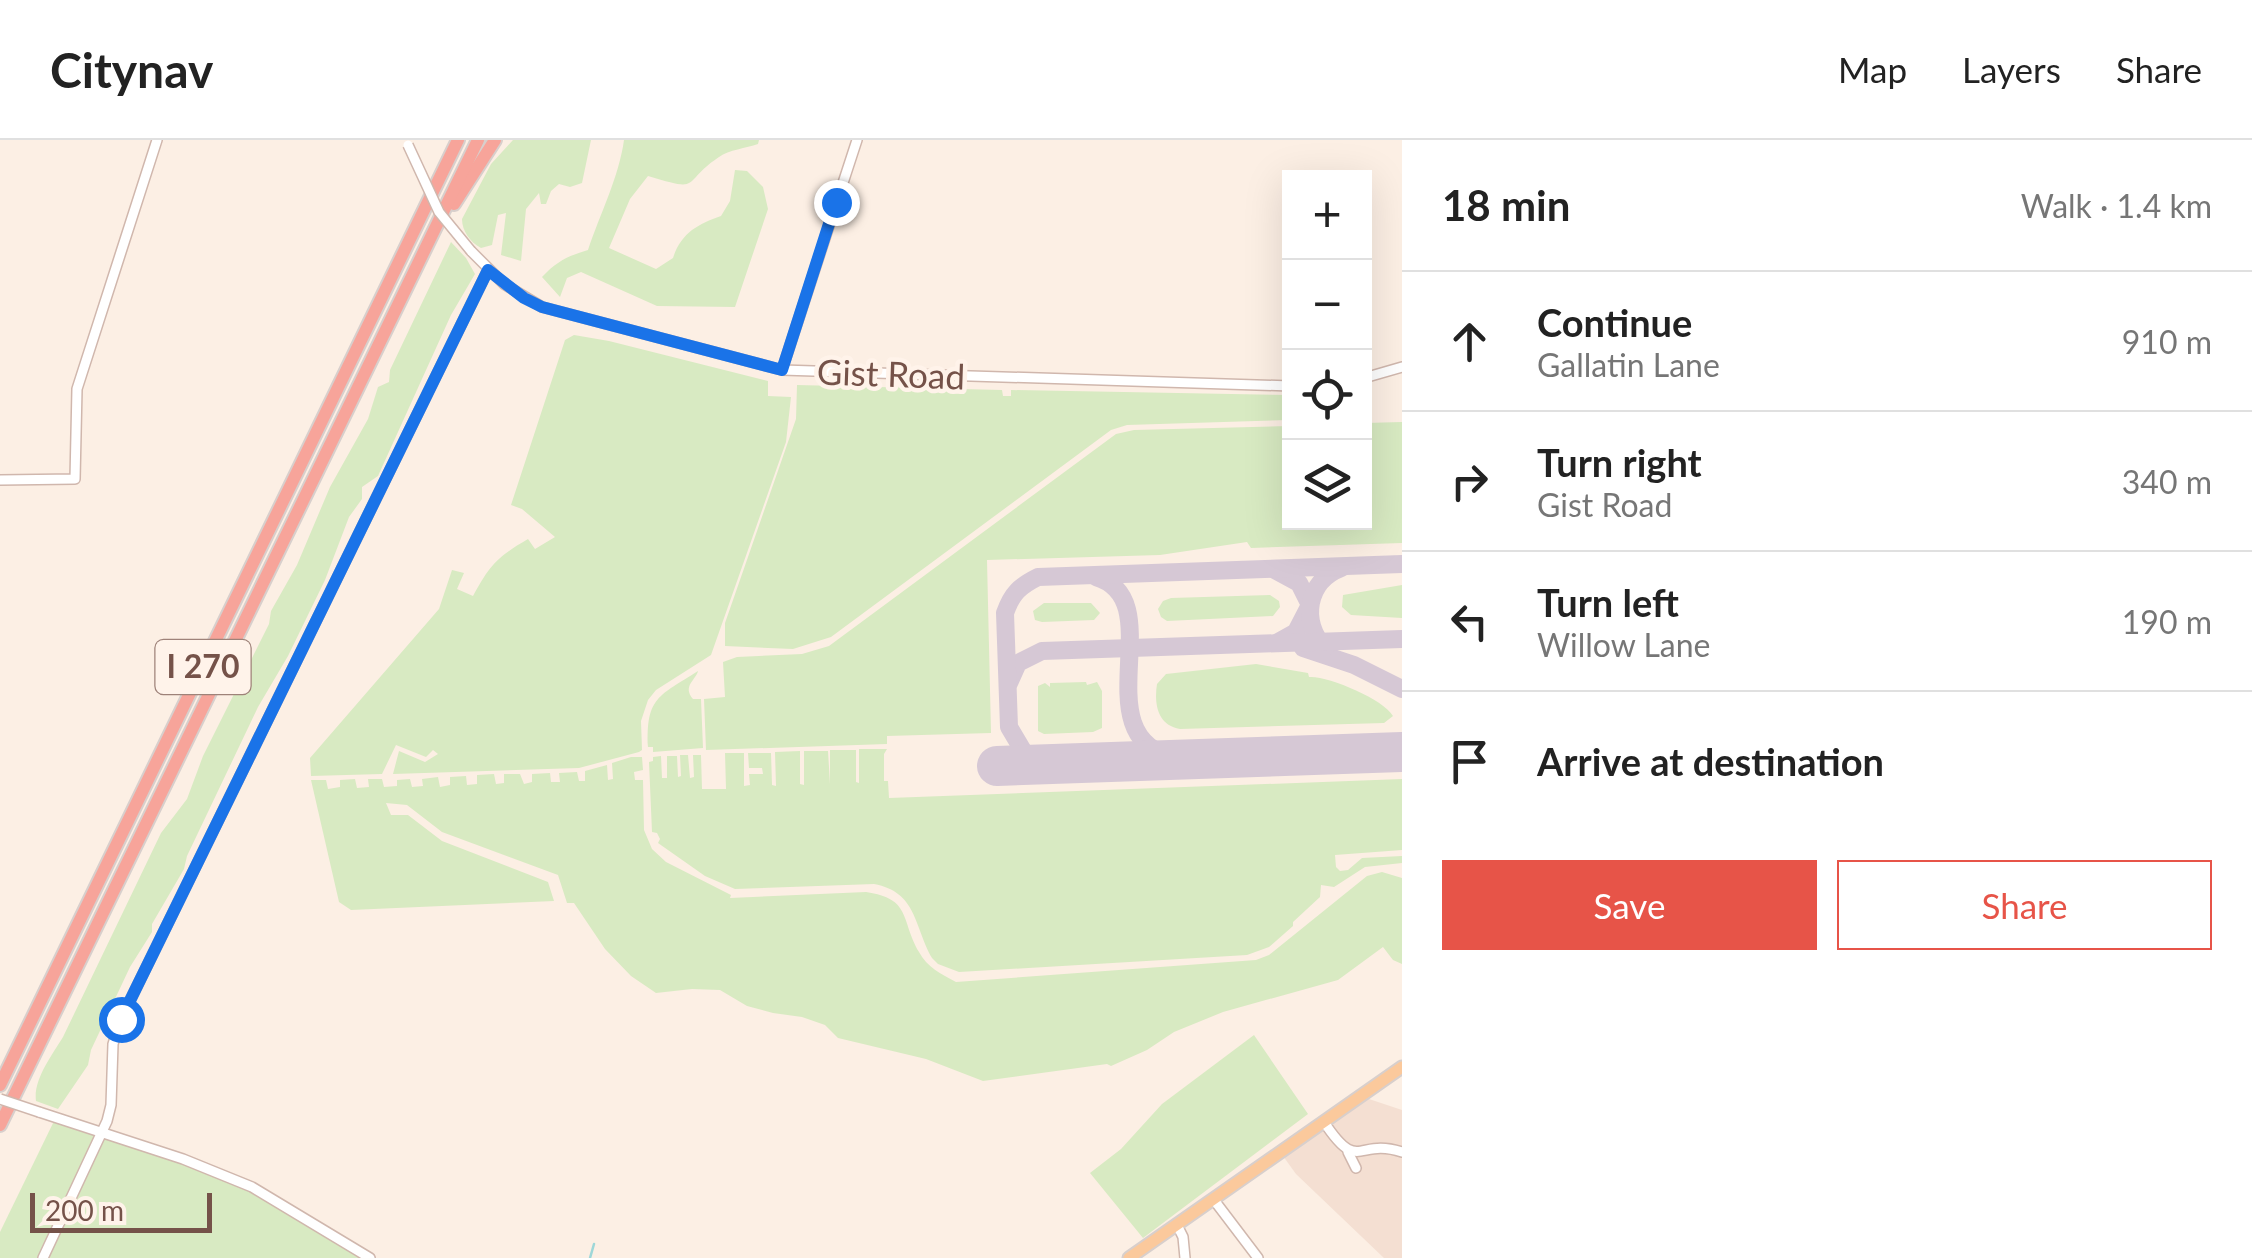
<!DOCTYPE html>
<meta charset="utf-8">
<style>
:root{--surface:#fff;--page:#f6f6f6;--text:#222;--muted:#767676;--line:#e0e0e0;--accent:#e75448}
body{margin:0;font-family:Lato,sans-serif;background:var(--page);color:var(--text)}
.controls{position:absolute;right:30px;top:30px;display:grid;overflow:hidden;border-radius:0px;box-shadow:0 10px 40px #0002}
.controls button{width:90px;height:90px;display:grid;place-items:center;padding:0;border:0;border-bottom:2px solid var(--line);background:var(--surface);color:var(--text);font:50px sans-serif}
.scale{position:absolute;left:30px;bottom:25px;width:182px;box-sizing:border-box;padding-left:10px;border:5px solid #755249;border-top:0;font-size:28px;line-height:35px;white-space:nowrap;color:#755249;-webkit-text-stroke:8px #fff3ea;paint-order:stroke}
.stop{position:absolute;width:30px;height:30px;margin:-22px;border:8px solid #1a73e8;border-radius:50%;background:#fff}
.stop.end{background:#1a73e8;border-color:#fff;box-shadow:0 2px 10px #0008}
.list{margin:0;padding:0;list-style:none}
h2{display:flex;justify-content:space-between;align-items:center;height:130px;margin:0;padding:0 40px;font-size:42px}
h2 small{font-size:32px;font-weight:400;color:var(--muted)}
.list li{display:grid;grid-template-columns:65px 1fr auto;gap:30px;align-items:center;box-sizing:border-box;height:140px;padding:0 40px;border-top:2px solid var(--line)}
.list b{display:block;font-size:38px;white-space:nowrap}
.list p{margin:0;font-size:32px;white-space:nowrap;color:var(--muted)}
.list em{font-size:32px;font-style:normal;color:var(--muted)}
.actions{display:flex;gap:20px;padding:30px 40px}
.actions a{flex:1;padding:22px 0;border:2px solid var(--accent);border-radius:0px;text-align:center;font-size:35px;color:var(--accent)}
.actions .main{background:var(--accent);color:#fff}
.icon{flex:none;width:55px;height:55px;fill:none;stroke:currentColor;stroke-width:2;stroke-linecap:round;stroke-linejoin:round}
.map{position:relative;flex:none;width:1402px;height:1118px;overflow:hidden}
header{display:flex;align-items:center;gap:60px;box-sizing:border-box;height:140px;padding:0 50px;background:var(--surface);border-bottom:2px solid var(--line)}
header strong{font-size:48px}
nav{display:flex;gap:55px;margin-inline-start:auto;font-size:35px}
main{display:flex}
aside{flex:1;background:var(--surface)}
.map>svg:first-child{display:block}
.residential{fill:#f4dfd2}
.green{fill:#d8eac2}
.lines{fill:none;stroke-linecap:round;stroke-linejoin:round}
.stream{stroke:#9ed7d8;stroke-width:2.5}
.taxiway{stroke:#d6c8d5;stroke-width:18}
.runway{stroke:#d6c8d5;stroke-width:40}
.minor-casing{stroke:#d0b7ad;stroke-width:12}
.major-casing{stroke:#d8cfcc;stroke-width:15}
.highway-casing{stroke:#d8cfcc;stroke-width:16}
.minor{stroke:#fff;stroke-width:9}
.major{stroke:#fbc99c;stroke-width:11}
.highway{stroke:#f7a49a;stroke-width:12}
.minor-bridge-casing{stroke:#d0b7ad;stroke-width:12;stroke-linecap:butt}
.minor-bridge{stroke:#fff;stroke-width:9}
.route{stroke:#1a73e8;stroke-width:12}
.labels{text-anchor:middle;stroke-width:9;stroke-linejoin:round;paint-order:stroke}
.shield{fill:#fff3ea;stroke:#9e8279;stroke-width:2.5}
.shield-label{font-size:32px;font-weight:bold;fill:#755249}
.street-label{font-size:35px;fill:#755249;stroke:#fff3ea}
</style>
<header>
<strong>Citynav</strong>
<nav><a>Map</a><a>Layers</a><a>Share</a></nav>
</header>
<main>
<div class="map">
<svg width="1402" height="1118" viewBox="0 0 1402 1118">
<rect width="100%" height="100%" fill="#fcefe4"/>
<path class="residential" d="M1366 958 1402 970V1118H1384L1296 1034 1283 1016Z"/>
<g class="green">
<path d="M513 0H591L582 43 570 47 559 44 551 51 546 64H541L539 53 526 69 521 121 501 115 506 73 498 75 492 105 481 108C470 102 462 91 462 79L491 24Z"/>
<path d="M624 0H759L758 4C746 8 729 10 719 17 680 43 704 53 648 36L630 59 609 108 656 129 673 118C681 93 698 84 721 76L730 61 735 30 747 31 763 47 768 69 735 167 657 166 581 132 567 138 560 157 542 137C557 121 568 116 588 110 600 74 619 37 624 0Z"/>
<path d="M451 102 466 118 475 134 451 175 378 336 362 347V359L349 377 325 440 288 516 258 567 187 716 184 729 152 784V792L130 827 91 910 88 925 58 969 36 961C33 940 52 915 63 897L161 693 187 659 203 616 269 484 271 471 297 425 330 347 368 279 378 247 389 242 390 230Z"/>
<path d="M574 195 609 201 768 241V256L791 257 786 302 711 515 656 550 648 560 641 581 642 610 639 612 579 628 393 634 399 611 425 622 438 614 433 610 426 617 396 605 382 634 311 636 310 618 439 469 452 430 464 433 457 449 473 456C490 425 497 417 528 399L535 409 555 397 522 369 511 365 565 200Z"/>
<path d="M797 245 1002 250 1003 256H1011V250L1289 255V280L1127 285 1111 290 831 497 793 509 725 506V483L796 279Z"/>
<path d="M1402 282V403L1251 408 1247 402 1160 415 987 420 991 593 887 596V604L706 610 704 559 725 557 723 522 737 517 802 514 829 506 1116 294 1134 290 1289 286 1290 382H1364L1365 283Z"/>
<path d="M1402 445V478L1351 475 1342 467 1343 455Z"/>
<path d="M1270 455 1279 461 1280 467 1273 476 1167 481 1161 477 1158 469 1163 461 1171 458Z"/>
<path d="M1044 463H1091L1100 473 1094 480 1042 482 1035 480 1033 471Z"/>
<path d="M1256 524 1308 533 1309 537C1326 535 1384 559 1393 576L1384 583 1180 589C1157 585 1154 563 1157 544L1166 534Z"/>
<path d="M698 531C696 540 682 546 693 559H701L703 608 653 612V607H648C646 557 659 556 698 531Z"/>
<path d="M1086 542 1087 545 1097 542 1102 551V588L1093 592 1044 594 1038 591V546L1045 543 1050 547V543Z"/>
<path d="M859 609H887L884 614V641H888L889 658 1402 639V710L1335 715 1336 727 1340 731 1348 730 1362 718 1402 716V723L1365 727 1334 747 1321 745 1320 757 1293 782V786L1269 807 1247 815 959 832 938 824 932 818C914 786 917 752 874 744L735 749 705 736 658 703 660 699 657 693 652 692 649 622 653 621V617L661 616 662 638H667V616H677L678 637 681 636 680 615H688L690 638 694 637 693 615H701L702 649H726L725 613H744V646L750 645 749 634H763L762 628H749L748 613H771L772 645 776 646 775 612 800 611V644L804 645V611H828L830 644V610H856V642L859 643Z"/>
<path d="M631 617H642L643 630 634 632 635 640H643L644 690 652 709 666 722 731 755 730 758 866 752C912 759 900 779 919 812 927 827 941 834 956 842L1256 820 1269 815 1367 736 1382 732 1402 738V824L1393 820 1383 807 1338 840 1223 872 1174 892 1147 910 1111 926 1107 924 983 941 926 919 838 898 825 885 802 877 773 873 747 866 720 850 692 849 656 853 631 836 605 809 574 763H567L558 735 442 692 407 665 386 663 391 675H408L442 701 548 742 554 761 351 770 339 762 311 640H326L328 649 340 647V640L355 639 357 648 369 647 368 639H382L384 647 397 646V640L410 639 412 647 423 646 422 639 438 637 440 647 450 645V637L466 636 467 645 477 644V635L494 634 496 644 504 643V634H520L524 644 532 642V634L550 633 551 642H560L559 633 577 632 579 641H585V631L607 625 608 640 613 639 612 623Z"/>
<path d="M1254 895 1308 974 1143 1098 1090 1033 1121 1009 1162 964Z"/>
<path d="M56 977 221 1034 370 1118H0V1092Z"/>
</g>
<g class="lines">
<path class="stream" d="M590 1118 594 1104"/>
<g class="taxiway">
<path d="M1275 430 1299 443 1310 465 1296 492 1278 502"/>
<path d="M1096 437C1174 460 1078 599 1178 619"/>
<path d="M1303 508 1354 525 1402 549"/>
<path d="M1325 508C1300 482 1307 441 1341 428"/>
<path d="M1009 543 1018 523 1042 511 1402 499"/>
<path d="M1047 623 1025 614 1009 587 1005 473C1012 453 1020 446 1038 437L1402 424"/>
</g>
<path class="runway" d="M997 626 1402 612"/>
<defs>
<g id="minor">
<path d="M471 111 504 144 542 167 782 230 1290 246"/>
<path d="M782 230 857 0"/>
<path d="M1364 238 1402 227"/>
<path d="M0 340 75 339 77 249 157 0"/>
<path d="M39 972 183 1019 252 1047 370 1118"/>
<path d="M1324 982C1359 1035 1357 997 1402 1012"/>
<path d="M1348 1012 1356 1028"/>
<path d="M1214 1060 1258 1118"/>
<path d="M1177 1085 1183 1097 1185 1118"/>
<path d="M43 1118 107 981 111 965 113 904 121 879 488 130"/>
</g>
<path id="major" d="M1129 1118 1402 927"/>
<g id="highway">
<path d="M454 64 495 0"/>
<path d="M0 945 458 0"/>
<path d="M0 985 478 0"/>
</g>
</defs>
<use href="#minor" class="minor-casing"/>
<use href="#major" class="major-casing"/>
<use href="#highway" class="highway-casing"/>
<use href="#minor" class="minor"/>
<use href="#major" class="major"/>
<use href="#highway" class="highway"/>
<defs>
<g id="minor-bridge">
<path d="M408 5 439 72 471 111"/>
<path d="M0 959 39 972"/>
</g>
</defs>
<use href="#minor-bridge" class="minor-bridge-casing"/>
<use href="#minor-bridge" class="minor-bridge"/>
</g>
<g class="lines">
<path class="route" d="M121 879 488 130 524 158 542 167 782 230 836 62"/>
</g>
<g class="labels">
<rect class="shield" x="155.5" y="500" width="95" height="54" rx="8"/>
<g class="shield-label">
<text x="203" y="538">I 270</text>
</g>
<g class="street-label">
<text transform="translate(891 235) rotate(2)" y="12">Gist Road</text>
</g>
</g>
</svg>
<div class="controls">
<button>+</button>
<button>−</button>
<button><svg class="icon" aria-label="locate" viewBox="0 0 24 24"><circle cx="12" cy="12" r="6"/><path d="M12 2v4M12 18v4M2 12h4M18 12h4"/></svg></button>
<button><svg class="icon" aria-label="layers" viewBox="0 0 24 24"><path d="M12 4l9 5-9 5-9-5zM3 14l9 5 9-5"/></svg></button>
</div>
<div class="scale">200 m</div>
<div class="stop" style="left:121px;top:879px"></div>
<div class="stop end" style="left:836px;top:62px"></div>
</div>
<aside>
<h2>18 min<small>Walk · 1.4 km</small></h2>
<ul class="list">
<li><svg class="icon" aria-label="ahead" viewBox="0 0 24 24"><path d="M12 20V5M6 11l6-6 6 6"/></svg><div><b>Continue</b><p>Gallatin Lane</p></div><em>910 m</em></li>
<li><svg class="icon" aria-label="right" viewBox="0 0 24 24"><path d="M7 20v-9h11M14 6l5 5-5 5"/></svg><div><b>Turn right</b><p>Gist Road</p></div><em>340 m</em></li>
<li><svg class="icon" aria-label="left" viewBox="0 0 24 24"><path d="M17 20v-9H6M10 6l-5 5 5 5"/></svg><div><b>Turn left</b><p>Willow Lane</p></div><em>190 m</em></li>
<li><svg class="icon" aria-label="arrive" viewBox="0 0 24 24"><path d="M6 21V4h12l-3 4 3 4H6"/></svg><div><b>Arrive at destination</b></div></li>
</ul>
<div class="actions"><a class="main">Save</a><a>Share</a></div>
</aside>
</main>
